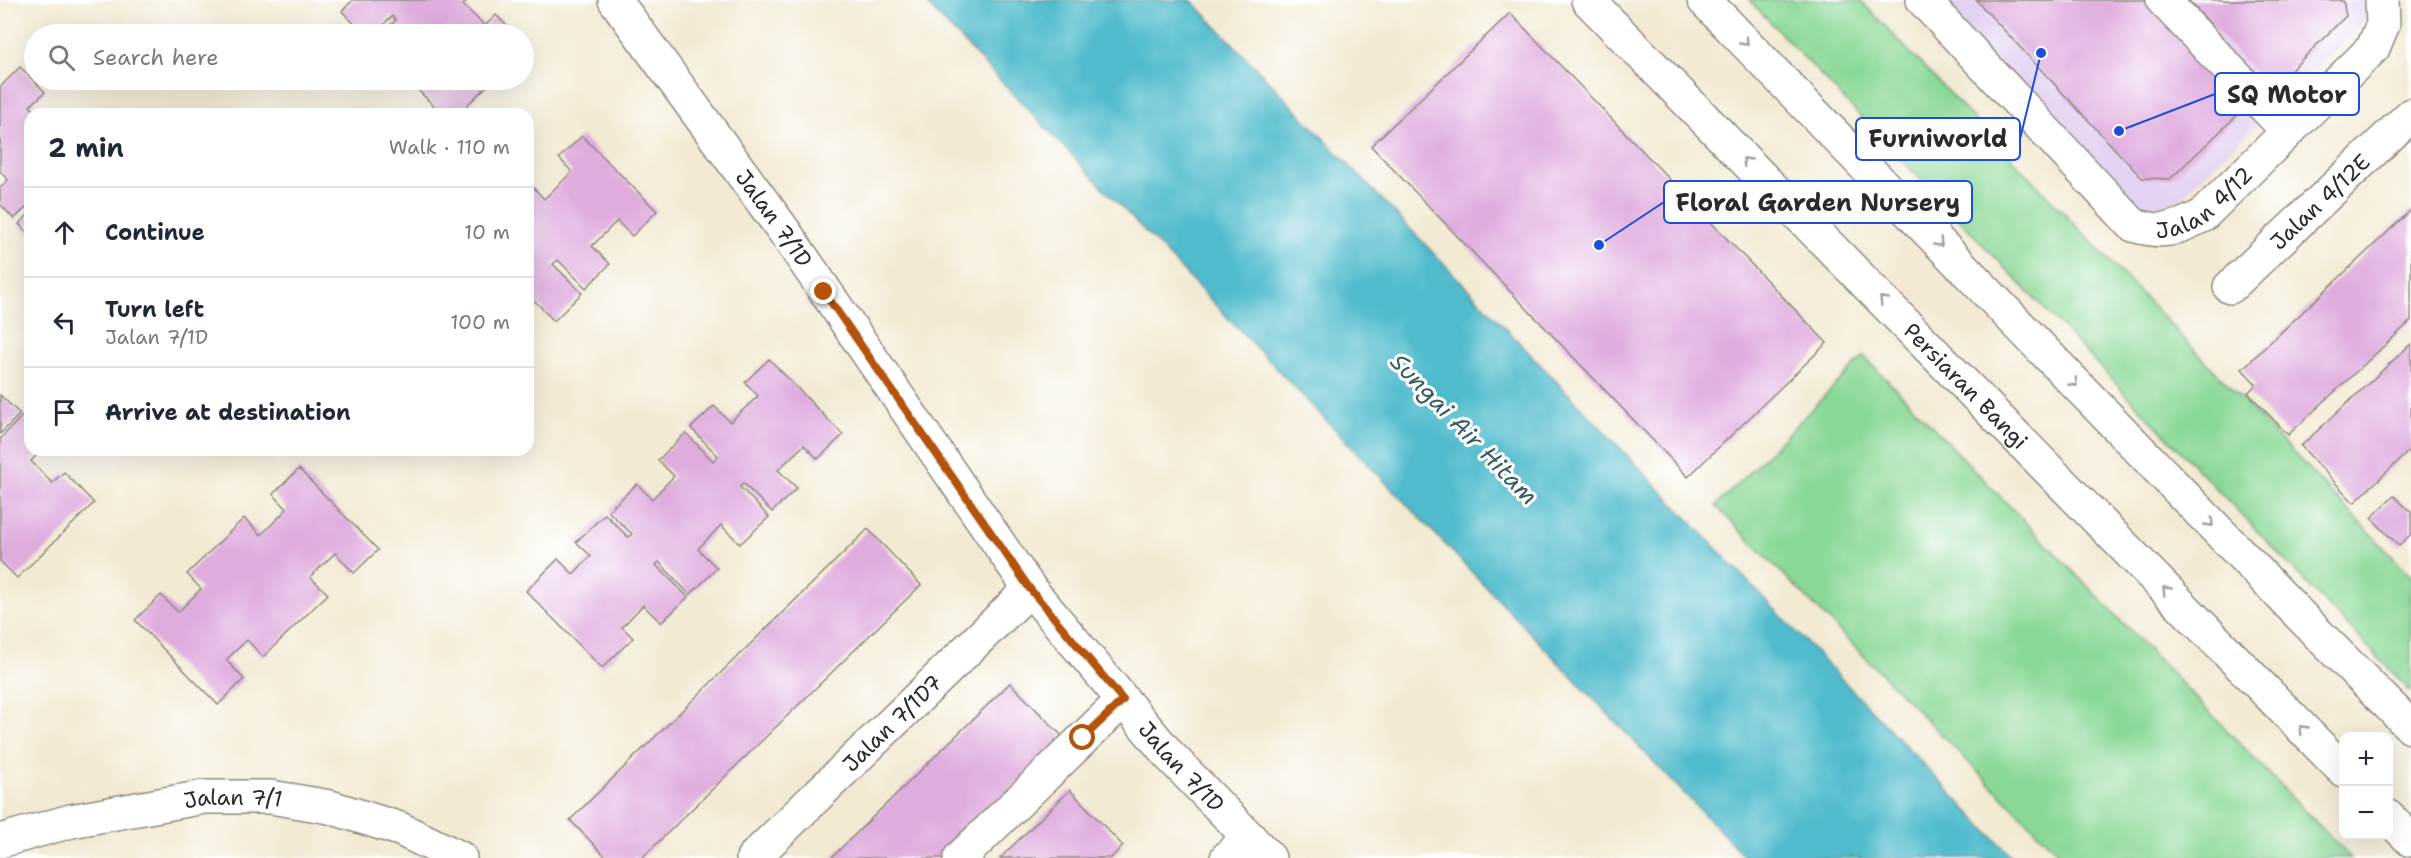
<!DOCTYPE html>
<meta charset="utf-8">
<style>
:root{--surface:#fff;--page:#f2f2f3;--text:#1f2937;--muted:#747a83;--line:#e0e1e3}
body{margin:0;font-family:"Shantell Sans",sans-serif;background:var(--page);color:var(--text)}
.controls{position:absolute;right:18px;bottom:18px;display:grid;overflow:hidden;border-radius:12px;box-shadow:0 6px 24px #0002}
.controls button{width:54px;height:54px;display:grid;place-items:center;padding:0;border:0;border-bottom:2px solid var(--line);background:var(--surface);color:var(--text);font:30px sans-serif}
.stop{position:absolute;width:18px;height:18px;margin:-14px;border:4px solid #b45309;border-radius:50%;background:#fff}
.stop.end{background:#b45309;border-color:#fff;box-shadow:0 2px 6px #0008}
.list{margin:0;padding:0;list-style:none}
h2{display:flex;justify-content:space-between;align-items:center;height:78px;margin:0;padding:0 24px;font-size:26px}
h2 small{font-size:20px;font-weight:400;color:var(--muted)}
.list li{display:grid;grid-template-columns:39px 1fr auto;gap:18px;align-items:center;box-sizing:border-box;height:90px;padding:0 24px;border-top:2px solid var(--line)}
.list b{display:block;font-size:22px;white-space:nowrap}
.list p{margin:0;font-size:20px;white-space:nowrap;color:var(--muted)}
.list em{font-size:20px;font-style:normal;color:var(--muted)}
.icon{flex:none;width:33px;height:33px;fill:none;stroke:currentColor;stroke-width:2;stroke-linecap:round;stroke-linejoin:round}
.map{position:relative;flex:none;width:2411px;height:858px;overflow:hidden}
.search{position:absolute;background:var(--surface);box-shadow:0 6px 24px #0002;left:24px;top:24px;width:510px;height:66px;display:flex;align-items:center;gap:15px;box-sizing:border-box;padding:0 21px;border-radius:33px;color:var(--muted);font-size:22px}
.panel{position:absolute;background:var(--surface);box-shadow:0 6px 24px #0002;left:24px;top:108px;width:510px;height:348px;border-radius:18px}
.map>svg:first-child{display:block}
.built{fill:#e3d3f2}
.green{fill:#8ad897;stroke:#5a8261;stroke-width:1.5}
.water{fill:#50bbcc;stroke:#3e737c;stroke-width:1.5}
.building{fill:#dfacde}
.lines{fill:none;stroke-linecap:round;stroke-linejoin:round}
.minor-casing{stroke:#8e8a7f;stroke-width:36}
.major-casing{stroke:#8e8a7f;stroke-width:36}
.minor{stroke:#fff;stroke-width:33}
.major{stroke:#fff;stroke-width:33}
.oneway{stroke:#a0a0a0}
.route{stroke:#b45309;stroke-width:8}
.labels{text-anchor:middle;stroke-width:6;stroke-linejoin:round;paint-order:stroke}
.street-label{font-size:22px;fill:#2b2b2b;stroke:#fff}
.water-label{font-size:24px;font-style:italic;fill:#385d63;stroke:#fff}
.leader{fill:none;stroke:#1d4ed8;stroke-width:2}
.callout-dot{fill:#1d4ed8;stroke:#fff;stroke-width:2}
.callout{fill:#fff;stroke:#1d4ed8;stroke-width:2}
.callout-label{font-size:24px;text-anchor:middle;font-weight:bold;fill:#2b2b2b}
</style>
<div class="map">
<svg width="2411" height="858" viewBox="0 0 2411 858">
<rect width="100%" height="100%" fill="#fff"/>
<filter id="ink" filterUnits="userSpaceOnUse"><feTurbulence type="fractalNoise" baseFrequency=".0167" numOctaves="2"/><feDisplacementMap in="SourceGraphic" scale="12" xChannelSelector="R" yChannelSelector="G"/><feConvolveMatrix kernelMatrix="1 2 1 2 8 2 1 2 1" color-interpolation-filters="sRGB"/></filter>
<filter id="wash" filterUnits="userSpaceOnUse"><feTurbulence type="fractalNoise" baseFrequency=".008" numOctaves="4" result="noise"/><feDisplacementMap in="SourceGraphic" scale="24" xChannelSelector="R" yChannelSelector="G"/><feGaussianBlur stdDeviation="1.35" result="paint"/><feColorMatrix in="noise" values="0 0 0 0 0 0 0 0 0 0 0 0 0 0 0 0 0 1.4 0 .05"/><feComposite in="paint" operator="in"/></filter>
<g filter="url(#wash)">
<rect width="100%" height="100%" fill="#f2ead3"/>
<path class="built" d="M1939 0H2368L2372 14 2161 216 2135 209Z"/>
<g class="green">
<path d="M1749 0H1860L2411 576V692Z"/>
<path d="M1864 356 2351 858H2063L1716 506Z"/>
</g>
<path class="water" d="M923 0H1191L2013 858H1746Z"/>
<g id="blocks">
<g class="building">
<path d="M353 0H468L463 5 485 26 496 15 515 34H381L396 20 392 16 374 34H364L342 11Z"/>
<path d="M1976 0H2147L2247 106 2170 179 2142 178Z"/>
<path d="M2188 0H2343L2346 16 2271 90Z"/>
<path d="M1510 13 1827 343 1688 477 1371 146Z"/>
<path d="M20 67 45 92 30 106 38 114H30V204L14 219 0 204V188L8 180 0 171V87Z"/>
<path d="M428 80H493L458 114H442L418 90Z"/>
<path d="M582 136 657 211 632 236 617 221 592 246 610 264 586 288 558 260 553 264 582 293 554 321 535 301 528 309V236L532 232 528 228V182L544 199 572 172 559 158Z"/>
<path d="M2411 210V321L2288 435 2248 393 2256 384 2242 369Z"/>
<path d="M30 213V235L19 224Z"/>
<path d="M2411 344V449L2354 503 2301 446Z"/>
<path d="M769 359 843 435 818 459 804 445 778 470 797 488 772 512 743 483 740 487 769 517 740 544 721 525 698 549 717 568 690 595 659 562 656 565 688 597 661 623 643 605 622 627 633 638 602 668 526 591 558 559 573 574 591 556 576 542 605 514 628 537 632 534 608 511 637 484 652 499 674 476 658 460 686 433 713 461 718 456 691 428 714 406 730 422 758 396 745 382Z"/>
<path d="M0 395 20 414 0 434Z"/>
<path d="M22 416 30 424V450H42L31 461 52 483 64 472 94 503 17 578 0 561V439Z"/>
<path d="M299 469 378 550 354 573 335 553 310 577 328 594 263 657 247 640 226 660 244 679 218 705 135 620 161 595 178 612 201 589 187 574 244 518 261 535 287 509 273 494Z"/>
<path d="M2394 496 2411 512V534L2399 546 2371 518Z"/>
<path d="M868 529 921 585 642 858H607L570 820Z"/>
<path d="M1010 683 1064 738 942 858H831Z"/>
<path d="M1070 790 1123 846 1111 858H1000Z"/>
</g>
</g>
</g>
<g filter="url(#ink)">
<use href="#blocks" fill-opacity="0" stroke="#8e8a7f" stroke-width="1.5"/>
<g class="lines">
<defs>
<g id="minor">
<path id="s1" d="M615 0 784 231 1030 589 1169 755 1269 858"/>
<path id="s2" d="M1923 0 2133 225C2163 234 2174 230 2202 216L2373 48 2383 24 2382 0"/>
<path d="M2163 0 2288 131"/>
<path id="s3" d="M2230 287 2411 115"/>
<path id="s4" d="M0 841 71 821 204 797H271L330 807 400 829 460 858"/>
<path id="s5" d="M753 858 1030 589"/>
<path d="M960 858 1123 700"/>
<path d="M1227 858 1249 837"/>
</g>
<g id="major">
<path id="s6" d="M1588 0 2344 771"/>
<path d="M1704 0 2321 637 2411 727"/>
<path d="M2388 817 2411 840"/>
</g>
</defs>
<use href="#minor" class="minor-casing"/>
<use href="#major" class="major-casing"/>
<use href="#minor" class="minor"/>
<use href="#major" class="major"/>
</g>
<defs><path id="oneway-chevron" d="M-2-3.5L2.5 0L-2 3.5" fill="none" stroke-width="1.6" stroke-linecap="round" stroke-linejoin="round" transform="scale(1.5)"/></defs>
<g class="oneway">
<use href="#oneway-chevron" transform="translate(1745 42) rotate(46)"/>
<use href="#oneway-chevron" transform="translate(1746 161) rotate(-134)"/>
<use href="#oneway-chevron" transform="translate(1939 243) rotate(46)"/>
<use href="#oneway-chevron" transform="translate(1883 300) rotate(-134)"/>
<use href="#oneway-chevron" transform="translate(2074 383) rotate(46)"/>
<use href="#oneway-chevron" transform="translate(2210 523) rotate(46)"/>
<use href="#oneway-chevron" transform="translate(2166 590) rotate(-134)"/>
<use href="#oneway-chevron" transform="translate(2303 729) rotate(-134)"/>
</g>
</g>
<g class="lines" filter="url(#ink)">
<path class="route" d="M824 292 1030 589 1123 700 1083 738"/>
</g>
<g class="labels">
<g class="street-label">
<text dy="8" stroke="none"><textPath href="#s2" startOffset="388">Jalan 4/12</textPath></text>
<text dy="8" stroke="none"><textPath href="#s3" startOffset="124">Jalan 4/12E</textPath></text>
<text dy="8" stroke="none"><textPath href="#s1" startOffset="270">Jalan 7/1D</textPath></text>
<text dy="8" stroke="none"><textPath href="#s6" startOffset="540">Persiaran Bangi</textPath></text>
<text dy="8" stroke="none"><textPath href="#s5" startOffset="194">Jalan 7/1D7</textPath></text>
<text dy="8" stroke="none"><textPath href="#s1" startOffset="954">Jalan 7/1D</textPath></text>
<text dy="8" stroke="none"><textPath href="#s4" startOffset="238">Jalan 7/1</textPath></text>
</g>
<g class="water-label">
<text transform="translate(1464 429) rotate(46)" y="8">Sungai Air Hitam</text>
</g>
</g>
<path class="leader" d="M2119 131L2215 94M2041 53L2020 139M1599 245L1664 202"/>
<g class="callout-dot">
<circle cx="2119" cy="131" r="6"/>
<circle cx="2041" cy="53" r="6"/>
<circle cx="1599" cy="245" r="6"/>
</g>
<g class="callout">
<rect x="2215" y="73" width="144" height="42" rx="6"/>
<rect x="1856" y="118" width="164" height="42" rx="6"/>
<rect x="1664" y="181" width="308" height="42" rx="6"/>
</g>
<g class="callout-label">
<text x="2287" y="103">SQ Motor</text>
<text x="1938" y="147">Furniworld</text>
<text x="1818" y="211">Floral Garden Nursery</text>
</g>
</svg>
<div class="controls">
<button>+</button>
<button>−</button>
</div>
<div class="stop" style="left:1083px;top:738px"></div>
<div class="stop end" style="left:824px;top:292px"></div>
<div class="search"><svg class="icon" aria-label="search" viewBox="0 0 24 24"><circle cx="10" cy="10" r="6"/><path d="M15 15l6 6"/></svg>Search here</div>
<section class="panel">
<h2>2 min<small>Walk · 110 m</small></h2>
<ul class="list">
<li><svg class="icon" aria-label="ahead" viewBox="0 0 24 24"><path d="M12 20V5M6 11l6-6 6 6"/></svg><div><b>Continue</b></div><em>10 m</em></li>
<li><svg class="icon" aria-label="left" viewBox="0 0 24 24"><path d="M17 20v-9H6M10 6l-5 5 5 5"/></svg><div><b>Turn left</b><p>Jalan 7/1D</p></div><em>100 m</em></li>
<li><svg class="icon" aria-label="arrive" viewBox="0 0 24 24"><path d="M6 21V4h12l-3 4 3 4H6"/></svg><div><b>Arrive at destination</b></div></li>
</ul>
</section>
</div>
